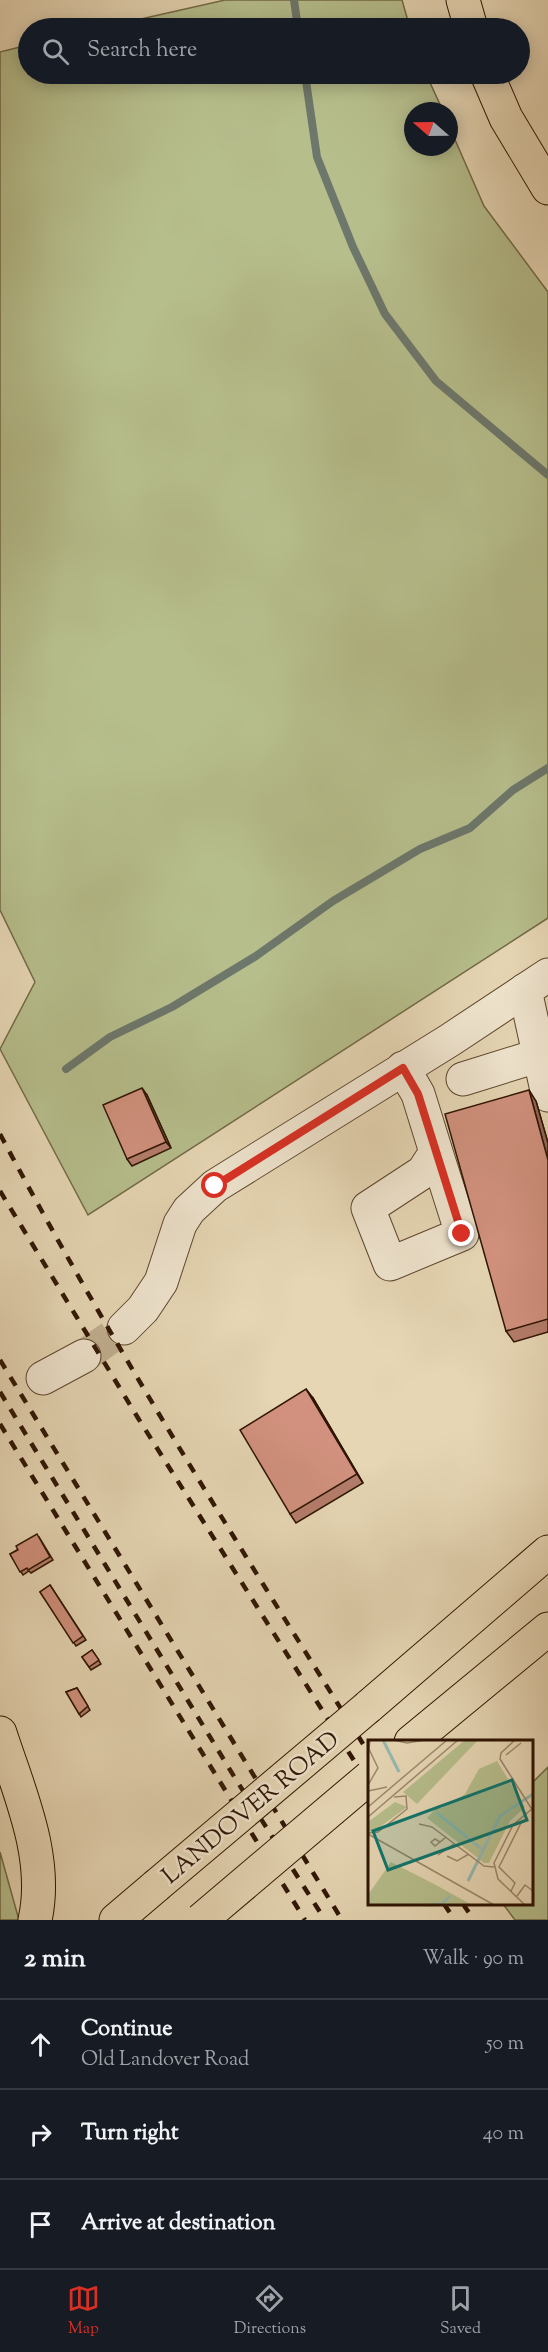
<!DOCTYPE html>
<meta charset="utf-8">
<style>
:root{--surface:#171b24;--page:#20242c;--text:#f1f3f6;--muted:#9ea1a6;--line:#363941;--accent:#d93025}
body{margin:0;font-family:"Sorts Mill Goudy",serif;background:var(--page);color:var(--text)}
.compass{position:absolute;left:404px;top:102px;width:54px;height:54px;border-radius:50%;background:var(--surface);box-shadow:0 3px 15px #0003;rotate:290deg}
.stop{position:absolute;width:18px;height:18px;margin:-14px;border:4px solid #d93025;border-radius:50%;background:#fff}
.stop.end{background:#d93025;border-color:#fff;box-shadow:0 2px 6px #0008}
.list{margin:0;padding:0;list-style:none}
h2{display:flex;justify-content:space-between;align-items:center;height:78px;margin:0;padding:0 24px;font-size:26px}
h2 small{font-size:20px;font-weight:400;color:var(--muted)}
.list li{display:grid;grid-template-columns:39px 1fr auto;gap:18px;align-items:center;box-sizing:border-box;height:90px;padding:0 24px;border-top:2px solid var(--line)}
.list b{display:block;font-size:22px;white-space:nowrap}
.list p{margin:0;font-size:20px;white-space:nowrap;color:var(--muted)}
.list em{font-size:20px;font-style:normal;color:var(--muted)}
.icon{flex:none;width:33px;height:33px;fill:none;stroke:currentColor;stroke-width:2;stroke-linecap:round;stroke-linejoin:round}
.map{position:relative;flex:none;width:548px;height:1920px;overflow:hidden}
.search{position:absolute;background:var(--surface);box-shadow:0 3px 15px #0003;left:18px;right:18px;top:18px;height:66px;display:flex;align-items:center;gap:15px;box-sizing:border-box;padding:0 21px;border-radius:33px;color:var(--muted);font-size:22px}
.sheet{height:348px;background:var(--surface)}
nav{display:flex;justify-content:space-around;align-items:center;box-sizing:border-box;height:84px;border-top:2px solid var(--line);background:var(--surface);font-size:16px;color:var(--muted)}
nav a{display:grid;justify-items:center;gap:3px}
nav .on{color:var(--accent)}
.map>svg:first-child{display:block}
.green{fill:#b6be8c;stroke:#726a47;stroke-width:1.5}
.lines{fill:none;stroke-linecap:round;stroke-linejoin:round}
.stream{stroke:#6d776b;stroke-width:8}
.minor-tunnel{stroke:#c1af90;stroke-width:33;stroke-dasharray:33 16;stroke-linecap:butt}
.minor-casing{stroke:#5d452e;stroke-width:35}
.major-casing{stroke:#2f1502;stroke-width:35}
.highway-casing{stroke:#2f1502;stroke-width:35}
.minor{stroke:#efe4ce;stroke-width:33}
.major{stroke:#e6d6b4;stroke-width:33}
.highway{stroke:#e6d6b4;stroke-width:33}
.rail{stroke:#2f1502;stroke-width:4.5;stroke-dasharray:10 10;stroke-linecap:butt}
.major-bridge-casing{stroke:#2f1502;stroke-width:35;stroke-linecap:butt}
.major-bridge{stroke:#e6d6b4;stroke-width:33}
.wall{fill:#b47d6c;stroke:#2f1502;stroke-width:1.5}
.shaded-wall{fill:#926658;stroke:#2f1502;stroke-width:1.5}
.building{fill:#d1917e;stroke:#2f1502;stroke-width:1.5}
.route{stroke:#d93025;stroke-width:8}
.labels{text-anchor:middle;stroke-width:5;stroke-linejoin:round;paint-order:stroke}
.street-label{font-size:24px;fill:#2f1502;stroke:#efe4ce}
.inset-river{fill:none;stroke:#96b9b1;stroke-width:3}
.inset-road{fill:none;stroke:#9d896d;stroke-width:1.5}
.view{fill:#0f766e;fill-opacity:0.15;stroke:#0f766e;stroke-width:3}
.inset-edge{fill:none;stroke:#2f1502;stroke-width:3}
</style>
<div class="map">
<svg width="548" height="1920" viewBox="0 0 548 1920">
<rect width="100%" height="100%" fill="#e6d6b4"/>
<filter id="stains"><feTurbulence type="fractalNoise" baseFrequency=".00333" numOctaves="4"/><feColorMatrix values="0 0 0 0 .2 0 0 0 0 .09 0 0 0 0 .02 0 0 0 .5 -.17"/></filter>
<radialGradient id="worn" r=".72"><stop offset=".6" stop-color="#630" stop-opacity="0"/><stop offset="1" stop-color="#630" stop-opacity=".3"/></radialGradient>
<g class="green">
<path d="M225 0H402L410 28H101Z"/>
<path d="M28 45V74H426L443 111H413V147H449V126L484 206 548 292V918L88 1215 0 1049 35 982 0 910V52Z"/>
<path d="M548 1767V1920H515L503 1904H532V1783Z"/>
<path d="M0 1852 19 1920H0Z"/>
</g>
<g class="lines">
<g class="stream">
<path d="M294 0 298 28"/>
<path d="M305 74 317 157 353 247 385 314 436 381 548 475"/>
<path d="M66 1069 110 1037 172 1007 256 956 333 901 420 849 470 828 513 790 548 768"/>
</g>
<path class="minor-tunnel" d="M84 1356 124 1328"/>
<defs>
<g id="minor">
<path d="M525 990 548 1095"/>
<path d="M403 1068 418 1094 436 1152 423 1172 368 1208 390 1264 462 1234 436 1152"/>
<path d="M463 1079 540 1055"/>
<path d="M124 1328 143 1309 161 1282 180 1224 189 1210 215 1186 450 1040 548 975"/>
<path d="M43 1378 84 1356"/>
</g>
<g id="major">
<path d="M463 0 471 28"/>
<path d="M487 74 506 118 548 188"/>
<path d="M368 1707 548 1552"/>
<path d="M411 1742 548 1629"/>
<path d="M116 1920 156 1886"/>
</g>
<path id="highway" d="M0 1733C19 1792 49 1857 35 1920"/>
</defs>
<use href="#minor" class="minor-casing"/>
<use href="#major" class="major-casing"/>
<use href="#highway" class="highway-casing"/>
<use href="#minor" class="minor"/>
<use href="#major" class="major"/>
<use href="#highway" class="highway"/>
<g class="rail">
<path d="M0 1134C113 1347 242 1551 370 1755"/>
<path d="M0 1191 138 1418 370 1786"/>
<path d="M0 1360 342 1920"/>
<path d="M0 1392 235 1778 325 1920"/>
<path d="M0 1424 305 1920"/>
<path d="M444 1904 455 1920"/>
<path d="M463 1904 474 1920"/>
</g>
<defs>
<g id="major-bridge">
<path d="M156 1886 368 1707"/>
<path d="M201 1920 370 1777"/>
</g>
</defs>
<use href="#major-bridge" class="major-bridge-casing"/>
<use href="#major-bridge" class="major-bridge"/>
</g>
<g class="wall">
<path d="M147 1095 171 1148 132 1166 127 1159Z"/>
<path d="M536 1101 548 1143V1332L514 1342 506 1331Z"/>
<path d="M313 1398 363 1483 296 1523 290 1514Z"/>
<path d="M39 1537 53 1560 31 1573 29 1571 23 1575 10 1554Z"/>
<path d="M50 1585 86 1640 76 1646 40 1592Z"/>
<path d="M92 1650 101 1664 91 1670 82 1657Z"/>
<path d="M77 1688 90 1710 81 1717 66 1692Z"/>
</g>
<g class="shaded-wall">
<path d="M142 1088 147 1095 171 1148 166 1142Z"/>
<path d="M529 1090 536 1101 548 1143V1160Z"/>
<path d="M306 1389 313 1398 363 1483 357 1474Z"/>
</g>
<g class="building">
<path d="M142 1088 166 1142 127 1159 103 1105Z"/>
<path d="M529 1090 548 1160V1319L506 1331 445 1114Z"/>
<path d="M306 1389 357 1474 290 1514 240 1430Z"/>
<path d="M37 1534 50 1557 28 1570 27 1568 20 1572 10 1554 18 1550 16 1546Z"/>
<path d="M50 1585 83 1636 73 1643 40 1592Z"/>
<path d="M92 1650 99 1660 89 1667 82 1657Z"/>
<path d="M77 1688 88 1706 79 1714 66 1692Z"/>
</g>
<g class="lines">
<path class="route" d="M215 1186 403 1068 418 1094 462 1234"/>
</g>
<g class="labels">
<g class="street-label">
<text transform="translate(250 1807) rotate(-40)" y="8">LANDOVER ROAD</text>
</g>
</g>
<g transform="translate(368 1740)">
<rect width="165" height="165" fill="#e6d6b4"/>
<path d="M97 0H110L49 64 35 52ZM129 21 157 67 142 81 121 123H116L59 78 68 68H74L97 54 111 29ZM27 62 39 67 5 92 0 91V82ZM23 122 66 144 104 165H0V155Z" fill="#b6be8c"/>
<path class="inset-river" d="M15 0 31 32M69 73 116 111M100 141 132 76 165 54M58 165 74 164 82 156"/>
<path class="inset-road" d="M25 0 39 3 57 0M147 0 133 13 132 19 165 71M138 15 153 3M0 45 10 28 1 9 2 0M0 51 19 47M0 67 79 0M0 77 90 0M51 84 64 87 116 126 126 127M0 93 10 92 39 69 38 56 26 57M0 94 126 165M72 102 67 106 63 102 67 99 72 102 78 97M70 115 86 104M79 116 89 121 101 114M143 151 147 143 131 127 153 83M149 156 157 145 165 151M157 165 130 139 126 123 145 85 165 68"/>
<path class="view" d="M144 40 159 80 20 130 5 91Z"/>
<rect width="165" height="165" class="inset-edge"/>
</g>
<rect width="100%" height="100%" filter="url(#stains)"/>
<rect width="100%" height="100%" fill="url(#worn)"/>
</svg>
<svg class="compass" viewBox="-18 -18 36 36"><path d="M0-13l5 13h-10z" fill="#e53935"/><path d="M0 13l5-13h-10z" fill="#9ea1a6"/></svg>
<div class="stop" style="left:215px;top:1186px"></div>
<div class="stop end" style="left:462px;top:1234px"></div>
<div class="search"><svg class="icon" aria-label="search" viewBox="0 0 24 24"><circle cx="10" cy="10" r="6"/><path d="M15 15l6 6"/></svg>Search here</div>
</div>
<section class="sheet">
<h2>2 min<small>Walk · 90 m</small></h2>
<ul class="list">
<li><svg class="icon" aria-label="ahead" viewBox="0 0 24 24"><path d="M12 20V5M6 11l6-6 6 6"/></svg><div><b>Continue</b><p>Old Landover Road</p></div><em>50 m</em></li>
<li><svg class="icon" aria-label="right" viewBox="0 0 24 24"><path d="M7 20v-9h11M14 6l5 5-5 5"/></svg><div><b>Turn right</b></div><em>40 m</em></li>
<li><svg class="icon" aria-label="arrive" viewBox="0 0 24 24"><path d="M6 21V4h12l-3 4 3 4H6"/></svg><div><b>Arrive at destination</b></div></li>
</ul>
</section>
<nav>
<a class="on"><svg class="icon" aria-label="map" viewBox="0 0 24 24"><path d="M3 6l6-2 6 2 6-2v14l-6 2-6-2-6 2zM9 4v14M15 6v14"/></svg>Map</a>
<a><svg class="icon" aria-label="directions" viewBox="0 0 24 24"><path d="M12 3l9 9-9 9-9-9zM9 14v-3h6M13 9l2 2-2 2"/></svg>Directions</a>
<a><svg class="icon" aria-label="saved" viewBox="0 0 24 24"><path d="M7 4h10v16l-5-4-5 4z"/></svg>Saved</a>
</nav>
